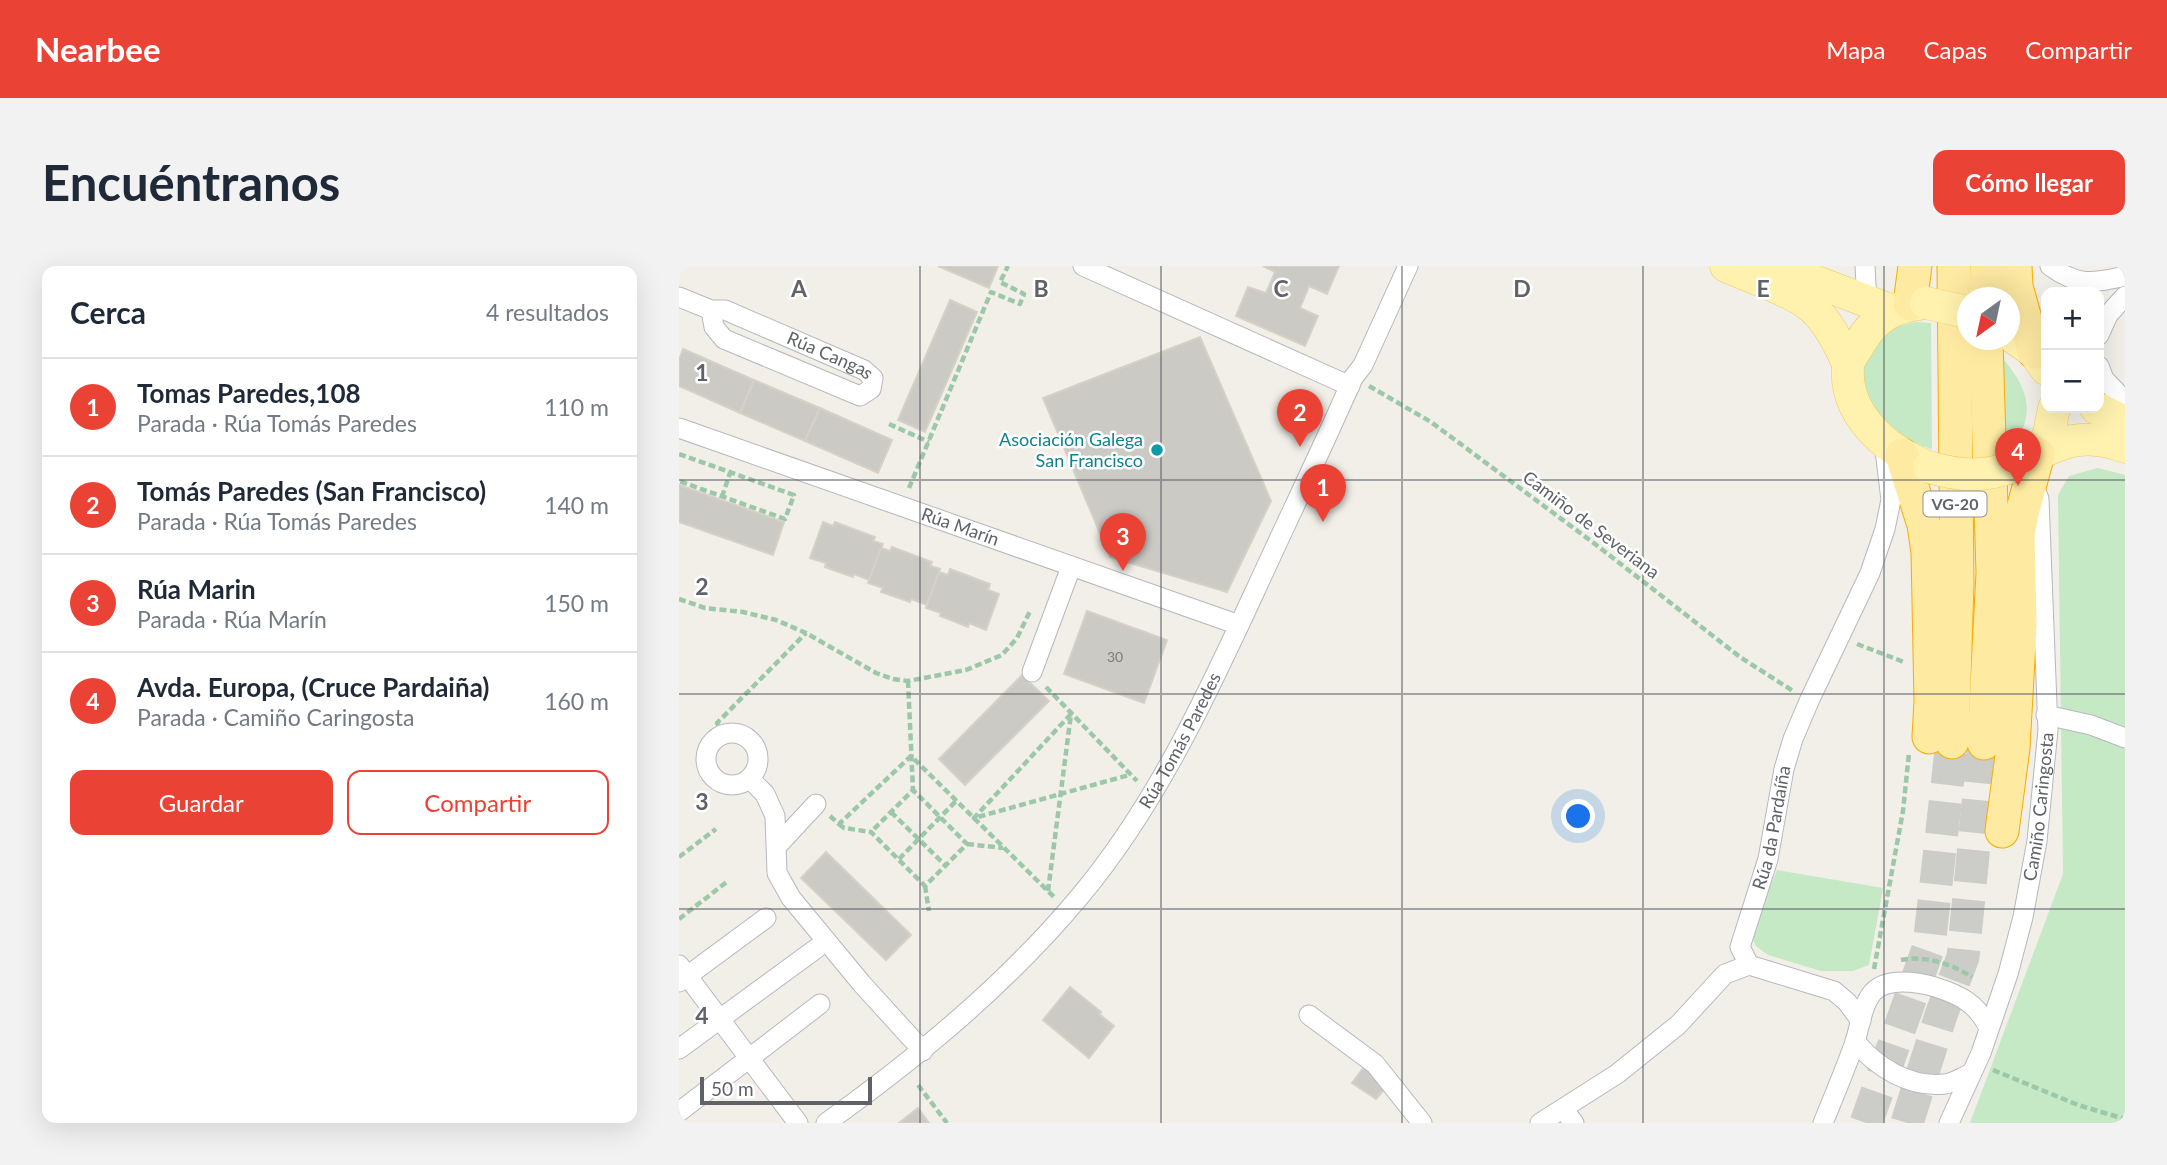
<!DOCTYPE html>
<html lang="es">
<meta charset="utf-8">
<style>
:root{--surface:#fff;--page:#f2f2f3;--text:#1f2937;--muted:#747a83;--line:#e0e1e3;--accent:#ea4335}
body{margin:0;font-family:Lato,sans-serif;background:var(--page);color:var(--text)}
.controls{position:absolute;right:21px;top:21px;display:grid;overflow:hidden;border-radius:14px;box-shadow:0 7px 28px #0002}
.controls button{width:63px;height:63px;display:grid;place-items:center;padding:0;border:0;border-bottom:2px solid var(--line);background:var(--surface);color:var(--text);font:35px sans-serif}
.compass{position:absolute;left:1278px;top:21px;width:63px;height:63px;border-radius:50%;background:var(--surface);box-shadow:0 7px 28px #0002;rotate:213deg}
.scale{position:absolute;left:21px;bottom:18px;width:172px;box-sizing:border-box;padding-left:7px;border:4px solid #5f6368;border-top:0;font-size:19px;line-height:24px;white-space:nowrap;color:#5f6368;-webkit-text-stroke:5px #fff;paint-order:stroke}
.you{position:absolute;left:900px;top:551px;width:24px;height:24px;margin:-18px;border:5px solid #fff;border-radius:50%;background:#1a73e8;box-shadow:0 0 0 10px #1a73e833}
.badge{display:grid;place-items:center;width:46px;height:46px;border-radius:50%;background:var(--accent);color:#fff;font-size:23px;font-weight:700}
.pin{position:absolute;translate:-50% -58px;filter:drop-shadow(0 2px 4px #0008)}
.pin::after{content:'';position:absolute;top:37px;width:24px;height:21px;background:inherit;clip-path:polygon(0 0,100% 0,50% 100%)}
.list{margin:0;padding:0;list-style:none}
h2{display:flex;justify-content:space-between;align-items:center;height:91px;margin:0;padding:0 28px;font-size:30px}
h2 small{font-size:23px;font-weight:400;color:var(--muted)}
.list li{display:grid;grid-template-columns:46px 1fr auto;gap:21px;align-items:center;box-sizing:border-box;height:98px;padding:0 28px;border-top:2px solid var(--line)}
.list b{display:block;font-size:26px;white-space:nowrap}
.list p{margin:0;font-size:23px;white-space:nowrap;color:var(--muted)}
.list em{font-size:23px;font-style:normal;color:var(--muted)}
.actions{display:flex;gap:14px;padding:21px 28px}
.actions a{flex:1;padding:16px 0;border:2px solid var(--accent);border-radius:14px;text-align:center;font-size:24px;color:var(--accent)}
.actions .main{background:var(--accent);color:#fff}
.map{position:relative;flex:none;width:1446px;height:857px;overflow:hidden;border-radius:14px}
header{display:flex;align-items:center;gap:42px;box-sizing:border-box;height:98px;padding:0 35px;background:var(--accent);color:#fff}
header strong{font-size:33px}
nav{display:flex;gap:38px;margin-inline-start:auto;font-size:24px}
.intro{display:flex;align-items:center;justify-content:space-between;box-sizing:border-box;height:168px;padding:0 42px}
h1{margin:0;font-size:49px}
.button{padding:18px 32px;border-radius:14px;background:var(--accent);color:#fff;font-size:24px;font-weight:700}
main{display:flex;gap:42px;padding:0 42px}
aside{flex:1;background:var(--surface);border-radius:14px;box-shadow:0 7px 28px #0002}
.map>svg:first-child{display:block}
.green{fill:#c5e8c5}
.building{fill:#cccac5;stroke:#d6d1c6;stroke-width:2}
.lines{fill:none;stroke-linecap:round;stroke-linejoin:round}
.trunk-tunnel{stroke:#ccccc8;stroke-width:33;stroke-dasharray:33 17;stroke-linecap:butt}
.minor-casing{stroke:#b5b8bc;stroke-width:21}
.primary-casing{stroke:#f2c960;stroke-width:33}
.trunk-casing{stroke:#f9ab00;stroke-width:35}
.path{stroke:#9cc7a9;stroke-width:4.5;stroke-dasharray:7 3.5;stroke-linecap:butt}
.minor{stroke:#fff;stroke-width:19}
.primary{stroke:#fff2af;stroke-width:32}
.trunk{stroke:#feeaa1;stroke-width:33}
.primary-bridge-casing{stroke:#f2c960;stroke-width:33;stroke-linecap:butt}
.primary-bridge{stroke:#fff2af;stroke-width:32}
.grid{fill:none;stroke:#5f6368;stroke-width:2;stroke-opacity:0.55}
.culture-dot{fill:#0f9aa8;stroke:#fff;stroke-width:2.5}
.labels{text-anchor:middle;stroke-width:5;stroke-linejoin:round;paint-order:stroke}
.number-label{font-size:14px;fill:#7a7d7f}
.shield{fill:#fff;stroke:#8f9295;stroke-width:2}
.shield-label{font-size:16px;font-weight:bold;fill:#5f6368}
.street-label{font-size:18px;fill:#5f6368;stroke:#fff}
.culture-label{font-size:18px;fill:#0d838f;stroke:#fff;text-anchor:end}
.grid-label{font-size:23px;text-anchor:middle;font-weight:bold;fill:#5f6368;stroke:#fff;stroke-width:5;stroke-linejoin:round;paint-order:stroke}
</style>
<header>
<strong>Nearbee</strong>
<nav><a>Mapa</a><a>Capas</a><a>Compartir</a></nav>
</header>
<div class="intro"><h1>Encuéntranos</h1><a class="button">Cómo llegar</a></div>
<main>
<aside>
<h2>Cerca<small>4 resultados</small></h2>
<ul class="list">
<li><span class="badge">1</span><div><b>Tomas Paredes,108</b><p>Parada · Rúa Tomás Paredes</p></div><em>110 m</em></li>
<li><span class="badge">2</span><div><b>Tomás Paredes (San Francisco)</b><p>Parada · Rúa Tomás Paredes</p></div><em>140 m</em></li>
<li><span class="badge">3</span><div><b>Rúa Marin</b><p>Parada · Rúa Marín</p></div><em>150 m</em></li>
<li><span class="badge">4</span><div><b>Avda. Europa, (Cruce Pardaiña)</b><p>Parada · Camiño Caringosta</p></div><em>160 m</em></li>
</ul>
<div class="actions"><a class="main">Guardar</a><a>Compartir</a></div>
</aside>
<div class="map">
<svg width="1446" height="857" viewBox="0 0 1446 857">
<rect width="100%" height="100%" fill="#f1efe8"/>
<g class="green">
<path d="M1236 56 1252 57 1253 183C1224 175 1180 144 1182 109 1183 104 1186 98 1187 93 1196 68 1211 62 1236 56Z"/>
<path d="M1318 87C1340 109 1359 139 1340 169 1334 178 1329 183 1319 185Z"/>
<path d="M1419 202 1446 209V857H1291L1384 608 1379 229 1390 210Z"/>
<path d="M1098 604 1204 622 1190 699 1174 705H1142L1089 689 1077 680 1071 667Z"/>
</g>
<g class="building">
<path d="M259 0H319L310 22Z"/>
<path d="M584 0H660L648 28 630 20 621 42 639 50 626 80 557 50 569 21 587 27 596 6Z"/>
<path d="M271 34 298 46 246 166 219 154Z"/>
<path d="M521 71 592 235 548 326 431 291 364 132Z"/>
<path d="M4 83 75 114 61 147 0 120V94Z"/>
<path d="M75 114 141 142 126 175 61 147Z"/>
<path d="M141 142 213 174 199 207 126 175Z"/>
<path d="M0 219 105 256 94 289 0 256Z"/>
<path d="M144 256 154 260 156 256 196 271 194 275 204 278 190 314 175 308 174 311 146 301 147 297 131 292Z"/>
<path d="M213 281 253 296 251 300 261 303 248 339 232 333 231 336 202 326 204 322 189 317 202 282 211 285Z"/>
<path d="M271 303 311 318 309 324 320 328 307 364 290 357 289 361 261 350 262 347 247 342 260 306 269 309Z"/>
<path d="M408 345 488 374 465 437 385 408Z"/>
<path d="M343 409 370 435 286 519 260 493Z"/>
<path d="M147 586 232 669 207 694 122 612Z"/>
<path d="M391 721 422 746 420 748 435 760 410 792 364 754Z"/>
<path d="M688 797 708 820 697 833 673 817Z"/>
<path d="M239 842 250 857H220Z"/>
</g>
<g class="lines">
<g class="trunk-tunnel">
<path d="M1187 857 1250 680 1273 476"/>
<path d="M1228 857 1262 749 1284 691 1305 477"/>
</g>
<defs>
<g id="minor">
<path d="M404 0 671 120"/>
<path d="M1186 0 1188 36"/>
<path d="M1371 0C1400 21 1414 17 1446 10"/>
<path id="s1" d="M0 31 32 44H46L185 104 194 112 192 123 181 130 45 73 35 61 32 44"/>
<path d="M1420 69 1429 49 1446 30"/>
<path d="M1420 100 1425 113 1446 135"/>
<path id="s2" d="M0 162 560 359"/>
<path d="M353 406 392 301"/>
<path d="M1367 449 1412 459 1446 472"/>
<circle cx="53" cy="493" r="26"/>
<path d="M71 513 86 528 96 550 98 607 112 632 183 718 244 785"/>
<path d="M99 579 137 538"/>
<path d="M0 699 119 857"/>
<path id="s3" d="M1070 699 1061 681 1089 593 1105 503 1114 473 1131 433 1191 307 1206 263 1212 234 1205 176"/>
<path d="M1070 699 1155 725 1168 736 1182 755"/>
<path d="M0 716 87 652"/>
<path d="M630 749 696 798 743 857"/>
<path d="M1176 775C1197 801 1230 822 1266 818 1275 817 1283 811 1291 808"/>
<path d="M0 783 138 682"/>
<path d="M884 843 895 857"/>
<path d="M0 846 141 738"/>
<path id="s4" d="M147 857C240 790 328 718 402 629 477 539 528 429 577 323 609 253 643 183 674 112L684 99 729 0"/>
<path d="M861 857 938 808 999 759 1046 708 1070 699"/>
<path d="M1144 857C1155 830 1166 804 1176 776 1181 760 1183 739 1194 726 1208 711 1239 716 1256 721 1282 729 1298 738 1310 762"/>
<path id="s5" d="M1270 857 1302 787 1329 708 1344 651 1358 575 1369 464 1360 233 1356 223"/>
</g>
<g id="primary">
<path d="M1047 0C1071 11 1105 22 1126 36 1146 49 1160 77 1169 98"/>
<path d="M1101 2 1211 44"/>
<path d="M1330 68 1355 86 1367 103"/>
<path d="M1417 142 1446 156"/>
<path d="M1359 188 1370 168 1375 142"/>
<path d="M1335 199C1376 180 1400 163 1446 181"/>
<path d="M1246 200C1206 183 1165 148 1169 100 1170 92 1177 84 1181 77 1197 49 1217 40 1247 37"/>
</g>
<g id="trunk">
<path d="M1336 0 1337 20 1355 86"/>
<path d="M1307 32 1308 0"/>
<path d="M1231 38 1236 0"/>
<path d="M1223 189 1245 259 1249 286 1252 435 1250 471"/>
<path d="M1273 476 1278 318 1275 0"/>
<path d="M1305 477 1314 307 1307 74"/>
<path d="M1323 565 1334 482 1341 358 1339 269 1343 247 1359 188"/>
</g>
</defs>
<use href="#minor" class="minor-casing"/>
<use href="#primary" class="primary-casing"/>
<use href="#trunk" class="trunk-casing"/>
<g class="path">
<path d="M690 120 752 156 916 278 1061 391 1114 425"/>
<path d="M210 158 250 176"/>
<path d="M0 188 115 229 106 253 0 215"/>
<path d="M230 222 312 26 341 38 345 28 321 16 329 0"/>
<path d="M43 231 51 207"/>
<path d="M0 333 26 342 64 346 97 354 127 367 197 407 214 413 229 415 287 404 323 389 338 372 352 343"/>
<path d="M1178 378 1225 396"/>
<path d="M229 415 234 524"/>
<path d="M367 421 458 515"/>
<path d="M45 468 38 457 127 367"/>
<path d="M212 546 267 600"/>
<path d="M151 550 160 558 232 490 376 632"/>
<path d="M160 558 165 562 192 566 246 620 288 578 234 524 192 566"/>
<path d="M288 578 324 582"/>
<path d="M0 591 37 563"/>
<path d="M220 593 277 535"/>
<path d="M246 620 250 645"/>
<path d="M369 625 392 448 295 552 450 509"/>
<path d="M0 653 49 615"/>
<path d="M1222 694C1246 689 1273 698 1293 711"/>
<path d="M1195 703 1224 545 1230 487"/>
<path d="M1314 804 1399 839 1446 853"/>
<path d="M239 819 268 857"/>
</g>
<use href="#minor" class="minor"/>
<use href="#primary" class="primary"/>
<use href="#trunk" class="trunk"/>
<defs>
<g id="primary-bridge">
<path d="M1247 37 1288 46"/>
<path d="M1250 201C1280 210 1305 212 1335 200"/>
</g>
</defs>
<use href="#primary-bridge" class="primary-bridge-casing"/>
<use href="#primary-bridge" class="primary-bridge"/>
</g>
<path class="grid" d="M241 0V857M482 0V857M723 0V857M964 0V857M1205 0V857M0 214H1446M0 428H1446M0 643H1446"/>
<circle class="culture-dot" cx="478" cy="184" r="7"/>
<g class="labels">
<g class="number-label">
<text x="436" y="396">30</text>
</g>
<rect class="shield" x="1244.5" y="225.5" width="63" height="25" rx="5"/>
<g class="shield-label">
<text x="1276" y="244">VG-20</text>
</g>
<g class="street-label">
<text dy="6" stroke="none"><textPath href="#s1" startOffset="163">Rúa Cangas</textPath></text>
<text transform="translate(912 259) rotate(37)" y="6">Camiño de Severiana</text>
<text dy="6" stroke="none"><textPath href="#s2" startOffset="298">Rúa Marín</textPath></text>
<text dy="6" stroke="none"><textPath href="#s4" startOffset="527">Rúa Tomás Paredes</textPath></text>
<text dy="6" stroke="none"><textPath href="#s5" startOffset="331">Camiño Caringosta</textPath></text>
<text dy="6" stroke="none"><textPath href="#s3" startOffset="144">Rúa da Pardaíña</textPath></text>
</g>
<g class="culture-label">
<text x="464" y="180">Asociación Galega<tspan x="464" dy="21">San Francisco</tspan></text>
</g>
</g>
<g class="grid-label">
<text x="120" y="31">A</text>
<text x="362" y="31">B</text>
<text x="602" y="31">C</text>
<text x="843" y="31">D</text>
<text x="1084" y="31">E</text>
<text x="23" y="115">1</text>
<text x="23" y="329">2</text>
<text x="23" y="544">3</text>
<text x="23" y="758">4</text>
</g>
</svg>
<div class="controls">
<button>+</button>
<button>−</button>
</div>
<svg class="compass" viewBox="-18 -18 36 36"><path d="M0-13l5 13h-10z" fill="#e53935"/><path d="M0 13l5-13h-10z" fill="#747a83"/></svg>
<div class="scale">50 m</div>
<div class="you"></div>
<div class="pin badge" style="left:644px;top:256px">1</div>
<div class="pin badge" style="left:621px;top:181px">2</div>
<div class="pin badge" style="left:444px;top:305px">3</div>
<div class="pin badge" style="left:1339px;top:220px">4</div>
</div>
</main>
